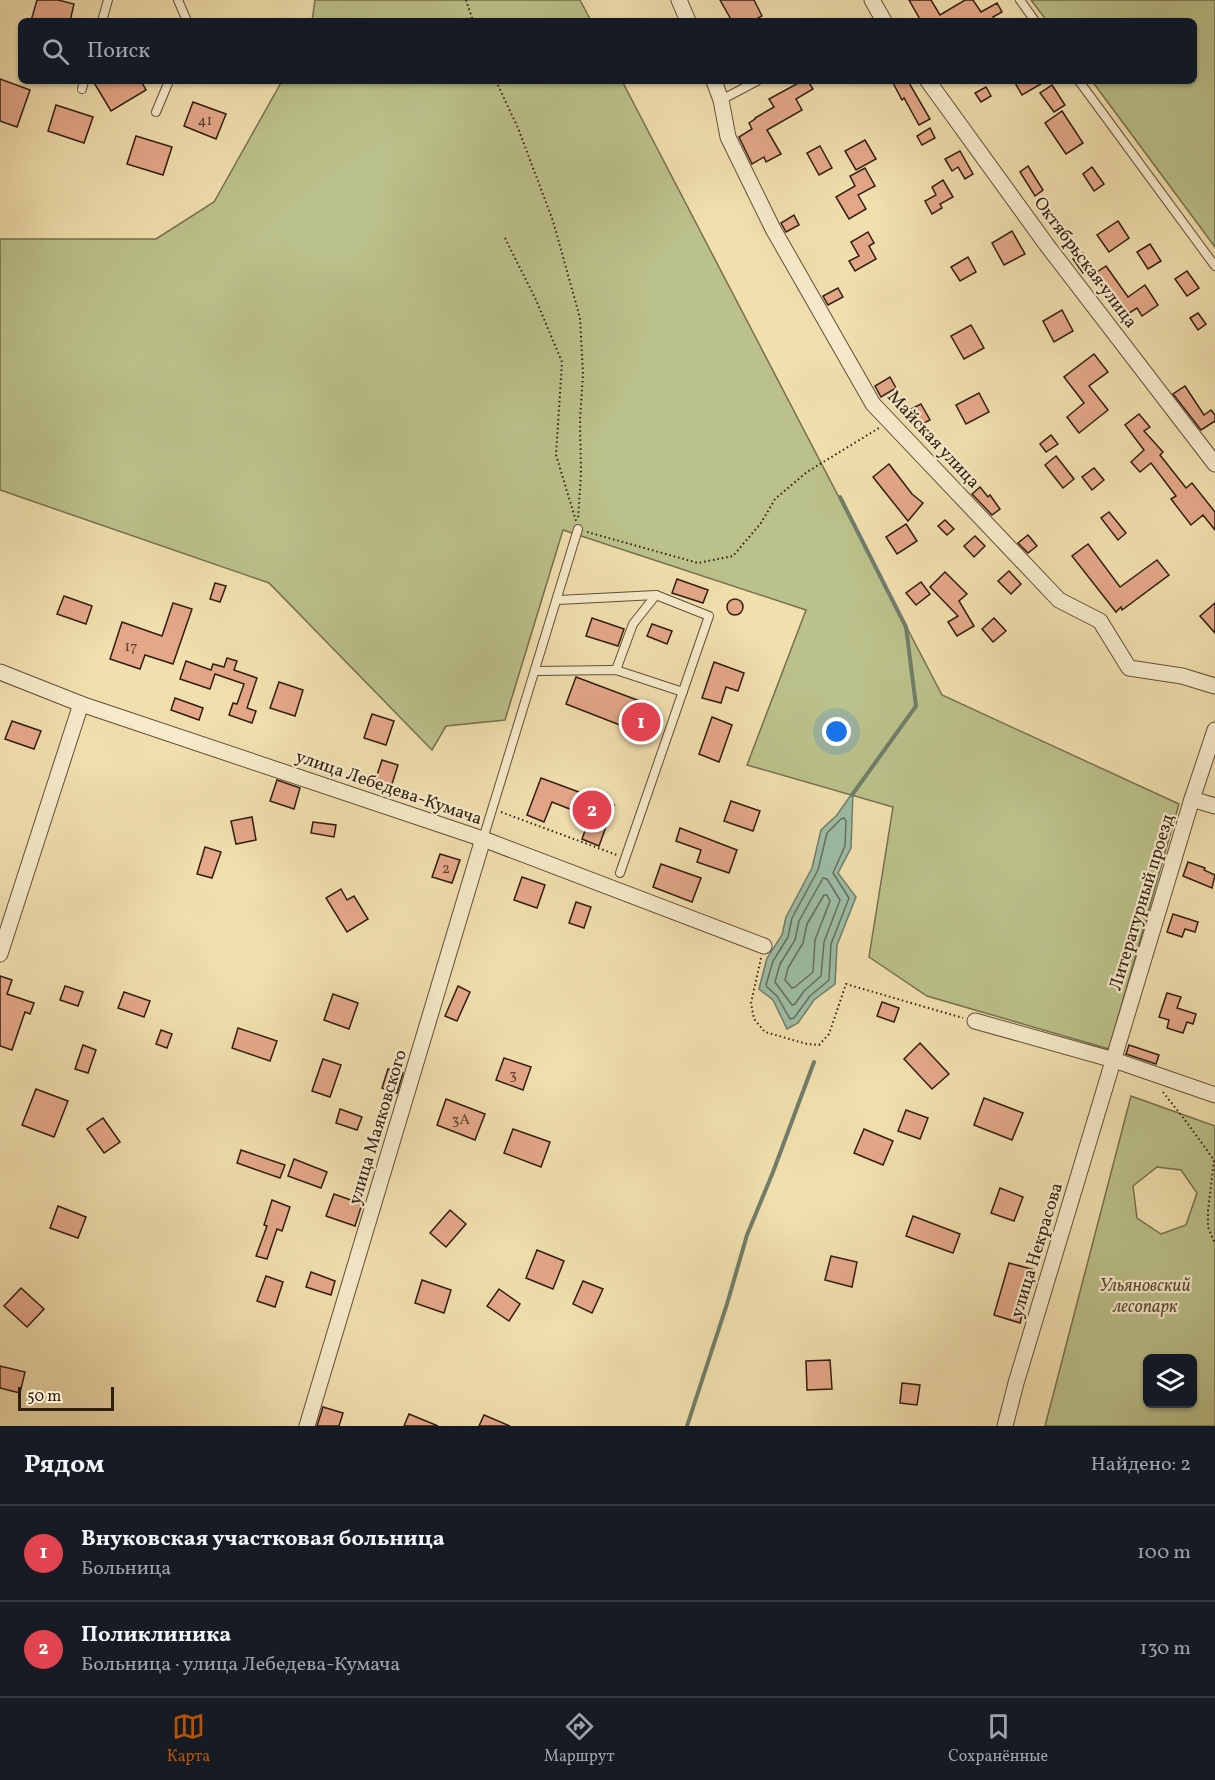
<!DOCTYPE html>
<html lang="ru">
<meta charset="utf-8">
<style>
:root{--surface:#171b24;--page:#20242c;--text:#f1f3f6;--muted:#9ea1a6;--line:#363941;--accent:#b45309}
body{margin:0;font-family:Vollkorn,serif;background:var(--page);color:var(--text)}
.controls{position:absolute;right:18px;bottom:18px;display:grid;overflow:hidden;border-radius:9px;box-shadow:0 2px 4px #0004}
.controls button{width:54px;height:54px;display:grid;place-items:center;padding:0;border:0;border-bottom:2px solid var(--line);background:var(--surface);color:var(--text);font:30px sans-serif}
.scale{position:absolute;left:18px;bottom:15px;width:96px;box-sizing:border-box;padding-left:6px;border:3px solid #311e11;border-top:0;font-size:16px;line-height:21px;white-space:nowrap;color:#311e11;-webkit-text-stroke:4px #f6eaca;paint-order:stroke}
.you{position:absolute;left:837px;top:732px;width:21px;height:21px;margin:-15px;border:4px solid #fff;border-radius:50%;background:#1a73e8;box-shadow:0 0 0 9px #1a73e833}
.badge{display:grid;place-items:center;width:39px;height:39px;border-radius:50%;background:var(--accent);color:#fff;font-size:20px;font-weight:700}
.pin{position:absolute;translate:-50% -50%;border:3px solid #fff;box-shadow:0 2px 6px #0006}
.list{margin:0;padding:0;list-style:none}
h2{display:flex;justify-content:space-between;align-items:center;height:78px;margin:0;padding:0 24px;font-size:26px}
h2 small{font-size:20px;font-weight:400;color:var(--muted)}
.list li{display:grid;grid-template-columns:39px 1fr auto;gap:18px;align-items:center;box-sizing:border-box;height:96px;padding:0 24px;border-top:2px solid var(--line)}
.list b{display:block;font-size:22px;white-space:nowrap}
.list p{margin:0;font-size:20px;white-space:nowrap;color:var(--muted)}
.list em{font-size:20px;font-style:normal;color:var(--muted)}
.icon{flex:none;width:33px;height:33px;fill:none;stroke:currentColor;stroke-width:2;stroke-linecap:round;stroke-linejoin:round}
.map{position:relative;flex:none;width:1215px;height:1426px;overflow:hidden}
.search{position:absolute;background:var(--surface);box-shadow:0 2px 4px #0004;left:18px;right:18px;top:18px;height:66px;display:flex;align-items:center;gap:15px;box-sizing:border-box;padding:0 21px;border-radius:9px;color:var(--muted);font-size:22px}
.sheet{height:270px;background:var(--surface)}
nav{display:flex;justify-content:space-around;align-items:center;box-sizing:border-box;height:84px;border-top:2px solid var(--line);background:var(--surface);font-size:16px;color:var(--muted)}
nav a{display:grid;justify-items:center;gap:3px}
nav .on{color:var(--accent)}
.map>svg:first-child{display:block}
.green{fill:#bbc18a;stroke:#76704e;stroke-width:1.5;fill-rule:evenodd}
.water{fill:#9cbda5;stroke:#717d6a;stroke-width:1.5}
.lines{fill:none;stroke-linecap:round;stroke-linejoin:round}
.shore{stroke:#666e5b;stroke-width:1.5}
.stream{stroke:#717d6a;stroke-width:4}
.building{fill:#e4a889;stroke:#311e11;stroke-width:1.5}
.service-casing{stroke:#614e38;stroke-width:10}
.minor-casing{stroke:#614e38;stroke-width:17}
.path{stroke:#311e11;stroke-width:2;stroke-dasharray:1.5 3;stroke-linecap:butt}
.service{stroke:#f6eaca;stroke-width:8}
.minor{stroke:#f6eaca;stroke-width:15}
.labels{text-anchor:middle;stroke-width:4.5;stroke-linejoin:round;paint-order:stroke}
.number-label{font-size:15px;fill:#5e402f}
.street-label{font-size:18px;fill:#311e11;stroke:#f6eaca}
.park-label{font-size:18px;font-style:italic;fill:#5a4f35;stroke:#f6eaca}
</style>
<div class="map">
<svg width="1215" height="1426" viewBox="0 0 1215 1426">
<rect width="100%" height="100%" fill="#f1dfae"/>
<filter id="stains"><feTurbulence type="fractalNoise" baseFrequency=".00333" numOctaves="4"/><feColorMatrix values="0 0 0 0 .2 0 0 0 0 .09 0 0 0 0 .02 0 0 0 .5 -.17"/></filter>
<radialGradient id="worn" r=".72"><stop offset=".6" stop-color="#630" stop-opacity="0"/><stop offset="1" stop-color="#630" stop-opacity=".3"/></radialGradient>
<g class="green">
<path d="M315 0H580L591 21H312Z"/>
<path d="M1031 0H1215V247L1092 81H1194V21H1047Z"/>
<path d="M282 81H622L942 695 1179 804 1109 1049 927 996 869 957 893 807 747 765 806 610 563 530 505 720 446 726 432 750 269 583 0 490V239H156L214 202Z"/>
<path d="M1131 1096 1215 1126V1426H1045ZM1157 1167 1181 1170 1197 1193 1186 1225 1161 1234 1137 1218 1133 1186ZM1192 1358V1404H1148V1358Z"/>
</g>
<path class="water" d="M853 792 851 848 838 873 856 897 837 945 835 984 814 1000 798 1023 787 1029 773 1000 759 989 767 958 782 935 786 917 812 868 821 830 837 815Z"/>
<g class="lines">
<g class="shore">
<path d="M844 818 846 821 845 846 833 873 849 898 831 944 829 980 810 996 794 1018 790 1019 777 996 767 987 766 985 773 961 788 937 792 918 818 870 827 833 841 819Z"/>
<path d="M823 878 827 879 840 900 824 942 821 976 804 991 795 1004 792 1005 775 982 780 964 795 940 799 921Z"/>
<path d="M824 895H827L830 901 815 940 813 972 795 987 792 988 785 980 788 968 803 943 807 924Z"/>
</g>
<g class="stream">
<path d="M840 497 906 627 916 706 852 795"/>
<path d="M687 1426 727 1304 747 1235 773 1172 814 1062"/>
</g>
</g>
<g class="building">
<path d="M37 0H58L74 4 70 21H31Z"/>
<path d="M720 0H754L762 16 752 21H732Z"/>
<path d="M909 0H931L940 15 965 0H973L981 12 997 3 1002 12 993 17 996 21H921Z"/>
<path d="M0 79 30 90 17 127 0 121Z"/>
<path d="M93 81H141L146 90 111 111Z"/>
<path d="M802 81H808L813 89 796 99 802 110 767 130 781 154 766 162 764 157 752 164 739 137 752 129 749 123 755 119V118L774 107 769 99Z"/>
<path d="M892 81H908L930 119 919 125 904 98 902 100Z"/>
<path d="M1014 81H1046L1022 95Z"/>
<path d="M1052 85 1065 105 1054 112 1040 93Z"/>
<path d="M986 87 991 96 981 102 975 93Z"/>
<path d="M193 102 226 114 216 139 184 126Z"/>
<path d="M56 105 93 117 84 143 48 131Z"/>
<path d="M1062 111 1083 143 1066 154 1045 123Z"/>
<path d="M930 128 935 138 922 145 917 136Z"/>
<path d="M136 136 172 147 163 175 127 164Z"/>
<path d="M865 140 876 159 856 170 845 151Z"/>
<path d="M820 146 832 168 819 175 807 153Z"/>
<path d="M960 151 973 174 965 179 958 167 952 171 945 159Z"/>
<path d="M1028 166 1043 190 1035 196 1020 172Z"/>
<path d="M1092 167 1104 184 1094 191 1083 174Z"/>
<path d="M865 168 875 186 858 195 866 209 849 219 836 197 855 186 850 176Z"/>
<path d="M943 180 953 197 940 204 942 208 932 214 925 201 936 195 932 187Z"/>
<path d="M794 215 799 225 786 232 781 223Z"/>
<path d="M1118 221 1129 238 1109 252 1097 235Z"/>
<path d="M1012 231 1025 254 1004 265 992 243Z"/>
<path d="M868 232 874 243 869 246 876 259 855 271 849 261 859 256 851 242Z"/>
<path d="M1150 244 1161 261 1148 269 1137 252Z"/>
<path d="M1083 253 1092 267 1083 273 1073 259Z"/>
<path d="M968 257 976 272 960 281 951 267Z"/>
<path d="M1106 266 1128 297 1145 285 1158 305 1142 316 1137 308 1123 317 1094 274Z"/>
<path d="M1187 271 1199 288 1187 296 1175 279Z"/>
<path d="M838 288 843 297 828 305 823 296Z"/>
<path d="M1062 310 1073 331 1054 342 1043 321Z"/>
<path d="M1198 313 1206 324 1198 330 1190 318Z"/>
<path d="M971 325 984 348 964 359 951 336Z"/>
<path d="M1094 354 1108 372 1089 386 1108 410 1079 433 1067 417 1084 403 1064 377Z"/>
<path d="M890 377 896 388 881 397 875 386Z"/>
<path d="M1185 386 1204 415 1211 410 1215 415V421L1201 430 1173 394Z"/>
<path d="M979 393 989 412 966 424 956 405Z"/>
<path d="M921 404 930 420 914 428 905 412Z"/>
<path d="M1139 414 1150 427 1144 431 1163 452 1160 455 1186 488 1192 483 1215 512V530L1203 515 1191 525 1171 499 1176 496 1151 463 1140 472 1131 462 1144 450 1125 425Z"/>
<path d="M1051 435 1058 444 1046 452 1040 444Z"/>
<path d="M1056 456 1074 479 1063 488 1045 465Z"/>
<path d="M889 464 912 494 923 503 908 521 873 477Z"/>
<path d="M1094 468 1104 480 1092 490 1082 477Z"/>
<path d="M980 487 988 497 990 495 1000 509 992 515 972 494Z"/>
<path d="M1109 512 1126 533 1118 540 1101 518Z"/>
<path d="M945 520 954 529 947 535 938 526Z"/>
<path d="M906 524 917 541 897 554 886 537Z"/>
<path d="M1028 535 1037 546 1028 553 1018 543Z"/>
<path d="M975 536 985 546 974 557 964 546Z"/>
<path d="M1088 544 1120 587 1157 560 1169 575 1122 610 1121 607 1116 612 1072 556Z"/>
<path d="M1009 571 1021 584 1011 594 998 581Z"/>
<path d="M945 572 967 594 959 601 974 626 957 636 948 622 958 616 930 587Z"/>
<path d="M677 579 708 590 703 603 672 593Z"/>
<path d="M921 582 930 594 916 605 906 593Z"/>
<path d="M215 583 226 586 220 602 210 599Z"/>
<path d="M64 596 92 606 86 624 57 614Z"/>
<circle cx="735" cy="607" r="8"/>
<path d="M173 603 192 609 173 664 145 655 140 669 110 659 122 622 162 636Z"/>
<path d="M1215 603V633L1200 616Z"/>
<path d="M592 618 624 629 618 646 586 636Z"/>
<path d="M994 618 1006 631 993 642 982 629Z"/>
<path d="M652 624 672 631 667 644 647 636Z"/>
<path d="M227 658 237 661 234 670 257 678 247 708 256 711 252 723 229 715 233 703 237 704 244 684 215 674 210 689 180 679 186 661 211 670 213 664 224 667Z"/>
<path d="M714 662 744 673 738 691 726 687 721 703 702 698Z"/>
<path d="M576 677 653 706 643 734 566 704Z"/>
<path d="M279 682 303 690 295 716 270 708Z"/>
<path d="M175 698 203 708 199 720 171 710Z"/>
<path d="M372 714 394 721 386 745 364 738Z"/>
<path d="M712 717 732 725 719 762 699 754Z"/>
<path d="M12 721 41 731 34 749 5 739Z"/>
<path d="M382 760 398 765 391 787 375 781Z"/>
<path d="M541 778 614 805 599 846 582 839 590 817 552 802 544 822 527 815Z"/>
<path d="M277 780 300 788 294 809 270 801Z"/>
<path d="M731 801 760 811 753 831 724 821Z"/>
<path d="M252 817 256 840 236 844 231 821Z"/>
<path d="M313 822 336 825 334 837 311 833Z"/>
<path d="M680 828 737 850 729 873 697 862 701 850 676 841Z"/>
<path d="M205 847 221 852 212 878 197 874Z"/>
<path d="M440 854 460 860 452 883 432 877Z"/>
<path d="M1188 862 1205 868 1204 870 1215 875 1212 888 1183 876Z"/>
<path d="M661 864 701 878 692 902 653 887Z"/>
<path d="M522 877 545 885 537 908 514 900Z"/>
<path d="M341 889 347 900 354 896 368 919 347 932 326 898Z"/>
<path d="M576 902 591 907 584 928 569 923Z"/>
<path d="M1173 914 1198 922 1195 932 1185 929 1182 937 1167 932Z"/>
<path d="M0 976 12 980 7 994 34 1003 30 1014 25 1012 12 1050 0 1046Z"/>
<path d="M65 986 83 992 78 1006 60 1000Z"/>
<path d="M458 986 470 992 457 1021 445 1016Z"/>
<path d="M124 992 150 1001 144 1017 118 1008Z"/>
<path d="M1167 993 1181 997 1177 1008 1196 1014 1193 1024 1187 1022 1183 1033 1167 1028 1169 1020 1159 1017Z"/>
<path d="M333 994 358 1003 349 1029 324 1020Z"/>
<path d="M882 1002 899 1008 894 1022 877 1016Z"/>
<path d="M238 1028 277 1041 270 1061 232 1048Z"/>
<path d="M161 1030 172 1034 167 1048 156 1044Z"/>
<path d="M920 1043 949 1074 932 1089 904 1059Z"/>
<path d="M83 1045 96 1050 88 1073 75 1069Z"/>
<path d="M1129 1045 1159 1055 1156 1064 1126 1054Z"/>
<path d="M504 1058 531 1067 523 1090 496 1080Z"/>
<path d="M323 1059 341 1065 330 1097 312 1091Z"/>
<path d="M388 1069 403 1073 397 1093 382 1088Z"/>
<path d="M36 1089 68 1101 54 1137 22 1125Z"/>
<path d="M984 1098 1023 1113 1012 1140 974 1125Z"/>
<path d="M446 1099 485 1114 475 1140 437 1125Z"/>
<path d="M340 1109 362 1117 357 1130 336 1123Z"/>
<path d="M906 1110 928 1118 920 1139 898 1131Z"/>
<path d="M103 1118 120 1142 104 1153 87 1129Z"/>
<path d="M513 1129 550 1142 541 1167 504 1153Z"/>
<path d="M864 1129 893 1141 883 1165 854 1153Z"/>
<path d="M241 1150 285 1165 280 1178 237 1163Z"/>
<path d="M294 1159 327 1172 321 1188 288 1176Z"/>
<path d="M1000 1188 1023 1197 1014 1221 991 1213Z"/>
<path d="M334 1194 362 1204 355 1226 326 1216Z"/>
<path d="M272 1200 290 1207 282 1231 277 1229 267 1259 256 1256 267 1226 264 1225Z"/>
<path d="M58 1206 86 1217 78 1238 50 1228Z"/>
<path d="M450 1210 466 1224 446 1247 430 1233Z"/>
<path d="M913 1216 960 1234 953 1253 906 1236Z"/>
<path d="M537 1250 564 1261 553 1289 526 1278Z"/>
<path d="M831 1256 857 1262 852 1287 825 1280Z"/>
<path d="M1009 1263 1035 1270 1020 1323 994 1315Z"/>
<path d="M311 1272 335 1281 331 1295 306 1287Z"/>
<path d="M266 1276 283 1282 275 1307 257 1301Z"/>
<path d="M422 1280 451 1290 444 1313 415 1303Z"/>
<path d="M583 1281 603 1289 592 1313 573 1304Z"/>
<path d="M21 1288 44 1309 27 1327 4 1306Z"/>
<path d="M499 1289 520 1304 509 1321 487 1306Z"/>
<path d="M830 1360 832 1389 807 1390 806 1361Z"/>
<path d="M0 1366 25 1372 20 1393 0 1388Z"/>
<path d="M902 1383 920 1385 917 1405 900 1403Z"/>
<path d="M323 1407 343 1413 339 1426H317Z"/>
<path d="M409 1414 438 1426H404Z"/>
<path d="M484 1415 510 1426H479Z"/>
</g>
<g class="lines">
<defs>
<g id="service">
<path d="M178 0 187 21"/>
<path d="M1020 0 1035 21"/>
<path d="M102 21 108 0"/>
<path d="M1079 81 1215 266"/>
<path d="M82 89 84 81"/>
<path d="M721 100 757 81"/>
<path d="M156 112 169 81"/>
<path d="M558 600 656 595 709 616 620 873"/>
<path d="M616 670 633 624 656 595"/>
<path d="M536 671 616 670 683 692"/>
<path d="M483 839 578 529"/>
</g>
<g id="minor">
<path d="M679 0 688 21"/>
<path d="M872 0 884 21"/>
<path d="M714 81 721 100 728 137 773 229 873 404 1059 600 1100 621 1129 668 1182 676 1215 686"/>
<path d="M928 81 1046 244 1215 464"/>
<path d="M0 672 81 704 483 839 764 946"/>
<path d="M1192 799 1215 806"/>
<path d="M0 954 81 704"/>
<path d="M975 1021 1114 1060 1215 1095"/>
<path d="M307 1426 483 839"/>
<path d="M1005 1426 1016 1383 1192 799 1215 730"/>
</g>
</defs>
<use href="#service" class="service-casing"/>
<use href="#minor" class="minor-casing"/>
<g class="path">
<path d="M466 0 473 21"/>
<path d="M496 81 518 128 553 221 580 318 583 374 580 420 581 474 578 520"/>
<path d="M505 238 536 300 562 362 556 455 576 521"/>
<path d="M587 532 698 563 733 556 761 523 775 499 807 472 879 428"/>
<path d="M501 812 617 855"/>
<path d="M761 958 751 1003 754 1019 765 1032 807 1044 819 1045 829 1034 846 984 963 1018"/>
<path d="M1163 1092 1188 1124 1214 1160 1208 1211V1227L1215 1244"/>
</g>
<use href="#service" class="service"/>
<use href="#minor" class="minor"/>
</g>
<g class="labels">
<g class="number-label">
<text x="205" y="125">41</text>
<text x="131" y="651">17</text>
<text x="446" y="873">2</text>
<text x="513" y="1079">3</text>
<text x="461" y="1124">3А</text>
</g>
<g class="street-label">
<text transform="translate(1086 262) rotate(53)" y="6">Октябрьская улица</text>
<text transform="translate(934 439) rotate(47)" y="6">Майская улица</text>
<text transform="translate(389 787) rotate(19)" y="6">улица Лебедева-Кумача</text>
<text transform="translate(1141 902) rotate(-73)" y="6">Литературный проезд</text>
<text transform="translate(377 1127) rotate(-73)" y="6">улица Маяковского</text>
<text transform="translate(1036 1250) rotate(-73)" y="6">улица Некрасова</text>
</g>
<g class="park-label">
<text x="1145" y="1291">Ульяновский<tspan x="1145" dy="21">лесопарк</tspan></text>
</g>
</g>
<rect width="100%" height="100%" filter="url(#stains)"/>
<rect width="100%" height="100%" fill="url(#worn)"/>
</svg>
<div class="controls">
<button><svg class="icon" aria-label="layers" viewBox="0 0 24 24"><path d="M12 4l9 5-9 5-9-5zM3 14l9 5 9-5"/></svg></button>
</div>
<div class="scale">50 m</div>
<div class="you"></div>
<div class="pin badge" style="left:641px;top:722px;background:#e0444e">1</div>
<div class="pin badge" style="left:592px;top:810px;background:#e0444e">2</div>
<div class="search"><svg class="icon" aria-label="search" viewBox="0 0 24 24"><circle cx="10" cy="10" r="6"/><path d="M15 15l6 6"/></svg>Поиск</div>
</div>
<section class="sheet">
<h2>Рядом<small>Найдено: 2</small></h2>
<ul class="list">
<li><span class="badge" style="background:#e0444e">1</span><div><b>Внуковская участковая больница</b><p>Больница</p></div><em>100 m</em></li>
<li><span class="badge" style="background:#e0444e">2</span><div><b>Поликлиника</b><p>Больница · улица Лебедева-Кумача</p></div><em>130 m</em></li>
</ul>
</section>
<nav>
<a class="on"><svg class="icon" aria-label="map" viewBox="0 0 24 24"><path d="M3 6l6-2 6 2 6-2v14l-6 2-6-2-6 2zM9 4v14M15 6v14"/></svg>Карта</a>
<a><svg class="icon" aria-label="directions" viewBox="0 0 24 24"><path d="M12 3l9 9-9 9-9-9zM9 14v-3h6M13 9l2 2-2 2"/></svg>Маршрут</a>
<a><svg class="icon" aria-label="saved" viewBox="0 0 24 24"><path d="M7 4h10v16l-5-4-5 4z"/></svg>Сохранённые</a>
</nav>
